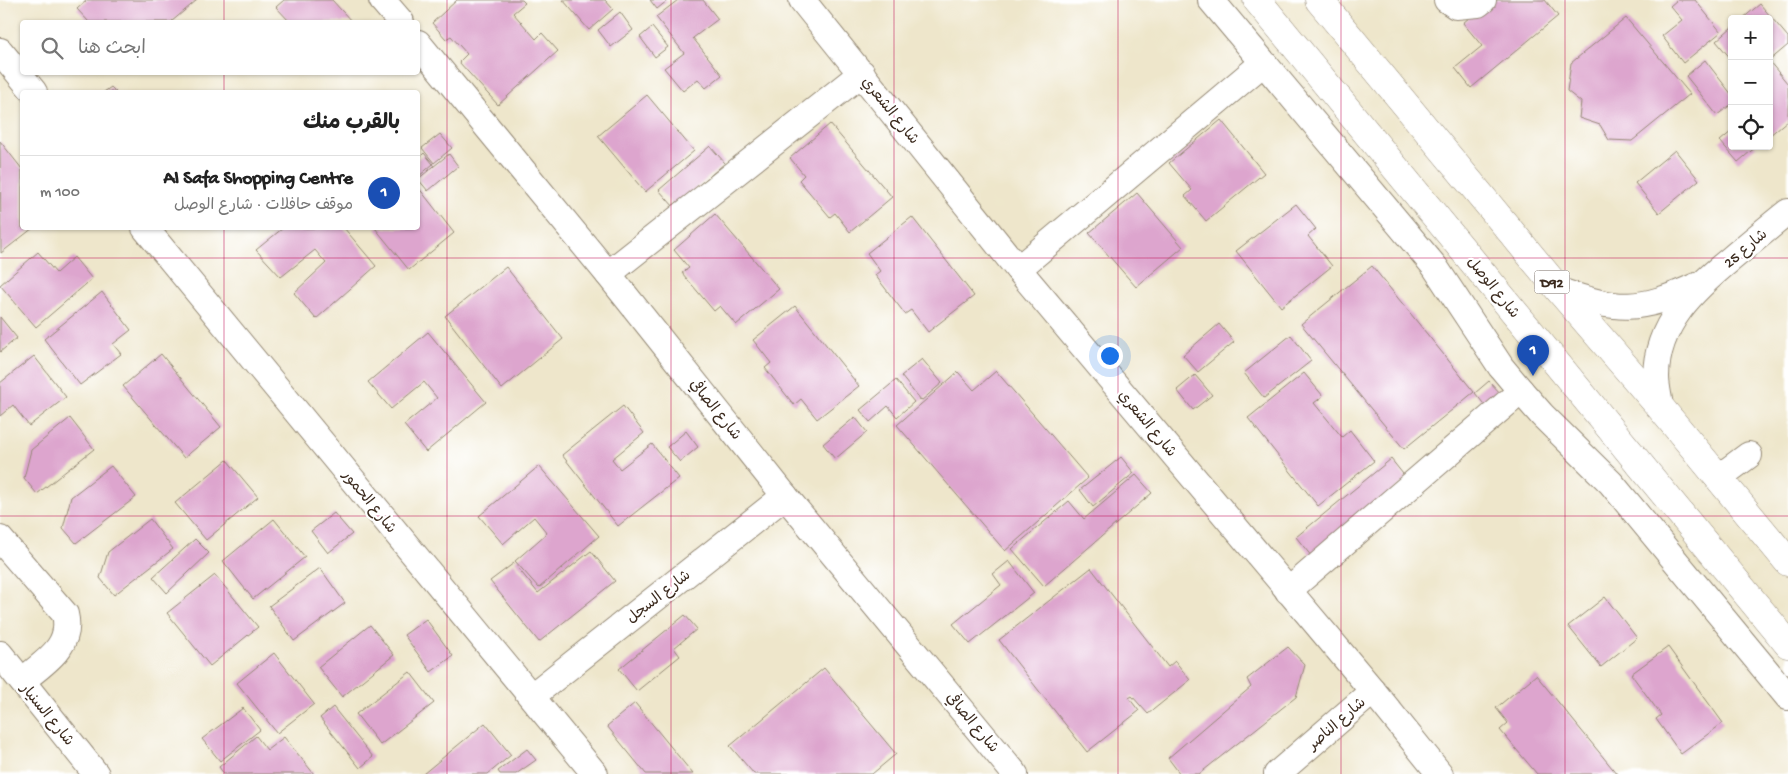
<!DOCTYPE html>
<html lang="ar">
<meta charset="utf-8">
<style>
:root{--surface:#fff;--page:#f2f2f2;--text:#222;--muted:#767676;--line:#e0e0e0;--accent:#c8321e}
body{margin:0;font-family:"Gochi Hand","Playpen Sans Arabic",sans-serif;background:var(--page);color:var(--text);direction:rtl}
.controls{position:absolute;right:15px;top:15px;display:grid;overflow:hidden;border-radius:5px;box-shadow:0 1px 4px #0004}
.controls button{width:45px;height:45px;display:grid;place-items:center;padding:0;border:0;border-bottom:1px solid var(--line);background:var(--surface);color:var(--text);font:25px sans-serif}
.you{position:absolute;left:1109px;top:355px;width:18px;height:18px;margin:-12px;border:4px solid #fff;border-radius:50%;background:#1a73e8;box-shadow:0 0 0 8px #1a73e833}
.badge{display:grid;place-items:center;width:32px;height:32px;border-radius:50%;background:var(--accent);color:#fff;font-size:16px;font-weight:700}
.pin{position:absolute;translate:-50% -41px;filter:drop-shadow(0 1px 2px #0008)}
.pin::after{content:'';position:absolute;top:26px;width:18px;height:15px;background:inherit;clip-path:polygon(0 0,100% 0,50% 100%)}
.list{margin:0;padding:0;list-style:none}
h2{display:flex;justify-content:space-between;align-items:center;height:65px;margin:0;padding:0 20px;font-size:21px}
h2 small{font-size:16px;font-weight:400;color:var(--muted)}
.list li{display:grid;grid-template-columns:32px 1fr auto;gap:15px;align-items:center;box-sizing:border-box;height:75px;padding:0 20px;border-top:1px solid var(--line)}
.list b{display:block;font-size:19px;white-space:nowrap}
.list p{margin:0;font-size:16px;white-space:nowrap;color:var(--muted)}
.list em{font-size:16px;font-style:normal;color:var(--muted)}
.icon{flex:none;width:28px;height:28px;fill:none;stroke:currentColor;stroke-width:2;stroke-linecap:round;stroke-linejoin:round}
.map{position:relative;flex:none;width:1788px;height:774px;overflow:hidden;direction:ltr}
.search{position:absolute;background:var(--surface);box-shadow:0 1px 4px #0004;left:20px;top:20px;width:400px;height:55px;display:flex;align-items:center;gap:12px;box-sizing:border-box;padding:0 18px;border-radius:5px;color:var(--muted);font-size:19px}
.panel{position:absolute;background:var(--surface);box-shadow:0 1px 4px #0004;left:20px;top:90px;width:400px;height:140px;border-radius:5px;direction:rtl}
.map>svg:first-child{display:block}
.building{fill:#dda5ce}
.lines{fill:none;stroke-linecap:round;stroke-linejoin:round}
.minor-casing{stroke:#948874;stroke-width:28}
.major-casing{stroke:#948874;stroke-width:29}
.minor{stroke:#fff;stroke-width:26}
.major{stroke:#fff;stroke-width:28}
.grid{fill:none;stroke:#c2185b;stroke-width:1;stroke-opacity:0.55}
.labels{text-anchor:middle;stroke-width:4.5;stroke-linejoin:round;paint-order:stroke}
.shield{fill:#fff;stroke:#766a62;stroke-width:1}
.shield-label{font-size:14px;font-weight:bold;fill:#3b2a1e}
.street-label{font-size:15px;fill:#3b2a1e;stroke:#fff}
</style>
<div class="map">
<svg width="1788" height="774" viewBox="0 0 1788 774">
<rect width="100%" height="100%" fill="#fff"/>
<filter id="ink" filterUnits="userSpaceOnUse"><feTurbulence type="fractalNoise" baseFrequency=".02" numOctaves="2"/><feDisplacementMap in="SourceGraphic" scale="10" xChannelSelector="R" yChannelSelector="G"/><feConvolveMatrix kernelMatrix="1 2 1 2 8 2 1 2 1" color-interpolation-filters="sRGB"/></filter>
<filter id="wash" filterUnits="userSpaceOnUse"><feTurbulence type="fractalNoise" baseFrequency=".0096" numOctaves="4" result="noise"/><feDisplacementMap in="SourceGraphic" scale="20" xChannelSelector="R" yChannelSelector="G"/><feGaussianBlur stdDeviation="1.12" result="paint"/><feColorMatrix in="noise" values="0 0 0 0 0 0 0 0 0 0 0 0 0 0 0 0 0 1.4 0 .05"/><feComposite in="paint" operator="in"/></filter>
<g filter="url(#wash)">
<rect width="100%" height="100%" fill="#eee6cb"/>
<g id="blocks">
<g class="building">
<path d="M87 0H197L171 22H89L77 9Z"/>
<path d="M284 0H332L352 22H290L276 7Z"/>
<path d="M457 0H522L525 3 513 13 536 39 542 33 558 51 498 105 459 62 467 54 451 36 446 39 432 23Z"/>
<path d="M563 0H605L613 9 589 30Z"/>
<path d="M650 0H668L657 9Z"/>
<path d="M678 0H703L718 19 693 38 722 75 706 88 698 79 683 91 664 68 684 53 656 17Z"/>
<path d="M1490 0H1545L1558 16 1471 88 1455 68 1482 46 1463 23Z"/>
<path d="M1677 0H1695L1721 32 1683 63 1662 36 1682 20 1670 6Z"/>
<path d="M1760 4 1788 37V45L1769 61V19H1742Z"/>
<path d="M620 12 633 30 611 47 598 30Z"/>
<path d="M1626 18 1690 94 1632 141 1609 140 1600 125 1579 118 1581 102 1567 91 1571 63Z"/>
<path d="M652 27 668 47 655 57 640 37Z"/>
<path d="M1732 27V60L1716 41Z"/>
<path d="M1705 60 1732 95V104L1717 115 1686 76Z"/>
<path d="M1769 61 1788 84V120L1769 136Z"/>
<path d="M111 87 116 92H104Z"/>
<path d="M647 95 694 151 645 192 598 136Z"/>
<path d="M1221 120 1264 173 1206 221 1185 196 1192 190 1169 163Z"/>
<path d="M830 124 892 197 850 232 835 213 830 217 799 180 804 175 790 158Z"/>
<path d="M1732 131V146H1757L1738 162 1720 141Z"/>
<path d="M440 134 452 148 434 163 422 148Z"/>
<path d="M0 141 22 169V228H33L1 253Z"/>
<path d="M710 146 725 163 674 207 659 190Z"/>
<path d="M1675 150 1699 180 1659 213 1635 183Z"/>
<path d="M424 153 433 164 418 177V159Z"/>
<path d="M449 154 458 166 428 191 418 179Z"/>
<path d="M418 187 454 233 409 270 375 228H418Z"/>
<path d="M1137 193 1183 247 1136 287 1089 233Z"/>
<path d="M1296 204 1316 229 1308 236 1332 266 1281 307 1236 251Z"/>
<path d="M715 214 779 289 736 325 720 306 714 311 682 273 689 268 674 250Z"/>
<path d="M912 217 974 296 928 332 911 310 905 314 875 275 880 271 867 253Z"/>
<path d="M283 228H344L376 266 316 319 294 293 326 263 315 250 281 277 256 250Z"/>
<path d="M38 252 56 273 74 257 92 279 36 327 0 285Z"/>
<path d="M1372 266 1474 392 1404 449 1301 324Z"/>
<path d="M506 267 563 339 502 389 445 316Z"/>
<path d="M102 292 131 330 113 344 121 354 80 385 44 339Z"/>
<path d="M795 306 859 386 817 419 801 399 794 405 765 368 771 363 753 340Z"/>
<path d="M0 317 17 338 0 352Z"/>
<path d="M1219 324 1234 342 1198 372 1183 355Z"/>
<path d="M428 332 486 402 426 452 404 425 437 398 424 382 391 409 368 382Z"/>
<path d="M1291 335 1311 361 1264 398 1244 373Z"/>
<path d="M161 354 221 427 184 458 123 386Z"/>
<path d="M34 356 66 397 29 426 13 405 0 416V383Z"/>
<path d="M922 359 942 383 921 401 901 376Z"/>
<path d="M996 371 1088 478 1005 551 897 425 958 372 974 390Z"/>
<path d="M1304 373 1323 396 1314 403 1342 437 1350 430 1374 461 1318 506 1248 418Z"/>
<path d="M1195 375 1212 395 1193 410 1177 390Z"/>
<path d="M896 380 914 402 897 417 888 406 870 422 860 410Z"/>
<path d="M1489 381 1502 395 1487 408 1475 393Z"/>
<path d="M623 406 644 433 612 459 620 469 652 444 679 478 618 526 562 455Z"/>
<path d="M855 417 867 432 835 459 823 444Z"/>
<path d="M70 418 94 449 37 494 24 478 31 450Z"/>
<path d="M686 431 698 447 680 462 667 447Z"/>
<path d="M1121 457 1134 473 1093 507 1080 490Z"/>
<path d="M1391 459 1407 479 1312 557 1296 537Z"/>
<path d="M227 460 258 497 206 540 175 503Z"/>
<path d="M111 466 136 497 76 543 63 528 71 497Z"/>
<path d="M539 466 599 536 539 588 515 561 547 533 534 517 503 544 479 516Z"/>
<path d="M1136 475 1152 493 1044 586 1012 549 1069 501 1084 519Z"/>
<path d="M334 513 352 534 328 553 311 531Z"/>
<path d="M150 519 173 549 114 595 100 578 108 552Z"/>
<path d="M274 519 305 557 253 599 223 561Z"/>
<path d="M195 539 209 553 167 593 153 577Z"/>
<path d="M591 551 615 581 539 642 490 581 514 563 538 593Z"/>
<path d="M1009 561 1034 593 970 644 953 624 1001 585 993 574Z"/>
<path d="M320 568 345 603 294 641 269 606Z"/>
<path d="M1091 568 1168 667 1175 661 1190 680 1148 714 1132 696 1129 698 1139 711 1087 752 999 640Z"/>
<path d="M215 575 258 627 210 666 167 613Z"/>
<path d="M1605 597 1637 638 1601 667 1568 626Z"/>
<path d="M685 615 697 629 674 648 680 656 637 691 619 669Z"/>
<path d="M426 619 453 656 431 672 404 635Z"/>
<path d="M370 625 394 655 342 697 318 667Z"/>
<path d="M1288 647 1305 665 1296 697 1199 774H1180L1168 758 1251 687 1247 679Z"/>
<path d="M1668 647 1723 723 1681 754 1656 719 1661 715 1631 674Z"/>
<path d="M274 653 314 704 277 733 237 683Z"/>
<path d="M824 668 896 754 872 774H754L730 746Z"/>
<path d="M410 672 434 703 380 745 356 714Z"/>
<path d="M1536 675 1617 774H1537L1500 730 1508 723 1496 708Z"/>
<path d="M635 703 693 774H646L607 726Z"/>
<path d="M333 707 373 757 360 768 320 718Z"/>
<path d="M243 708 260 730 220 761 202 739Z"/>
<path d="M485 723 511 755 488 774H423Z"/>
<path d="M256 736 267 750 284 737 314 774H224L219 767Z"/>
<path d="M527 749 536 760 516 774H500L498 771Z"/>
</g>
</g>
</g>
<g filter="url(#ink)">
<use href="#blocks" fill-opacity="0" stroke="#948874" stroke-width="1"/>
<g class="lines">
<defs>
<g id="minor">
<path d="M382 0 401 22"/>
<path d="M802 0 1018 269 1373 691 1440 774"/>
<path d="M1211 0 1435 267 1501 367 1521 391 1542 415 1611 483 1788 697"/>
<path d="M1447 0 1456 6 1478 4 1483 0"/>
<path d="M418 43 608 274 785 496 1015 774"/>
<path d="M0 51 34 92"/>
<path d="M145 228 595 774"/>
<path d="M1018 269 1263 63"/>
<path d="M608 274 862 73"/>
<path d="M1560 291C1619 311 1638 312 1696 286"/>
<path d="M1660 407C1659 397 1656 387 1656 377 1656 324 1694 289 1732 258 1750 243 1769 227 1788 212"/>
<path d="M1718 478 1749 455"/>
<path d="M0 539 65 614C73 647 44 662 22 681"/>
<path d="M1288 591 1521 391"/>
<path d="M0 654 96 774"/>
<path d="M532 696 785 496"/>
<path d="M1277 774 1373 691"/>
</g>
<g id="major">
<path d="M1257 0 1788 644"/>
<path d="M1319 0 1560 291 1660 407 1788 562"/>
</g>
</defs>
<use href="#minor" class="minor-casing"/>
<use href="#major" class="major-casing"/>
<use href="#minor" class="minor"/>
<use href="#major" class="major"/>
</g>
</g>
<path class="grid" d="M224 0V22M447 0V774M671 0V774M894 0V774M1118 0V774M1341 0V774M1565 0V774M224 72V92M224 228V774M0 258H1788M0 516H1788"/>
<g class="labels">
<rect class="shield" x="1534.5" y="270.5" width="35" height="23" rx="4"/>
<g class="shield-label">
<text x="1552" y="287">D92</text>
</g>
<g class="street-label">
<text transform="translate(891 110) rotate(51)" y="5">شارع الشعري</text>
<text transform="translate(1745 248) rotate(-40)" y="5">شارع 25</text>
<text transform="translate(1494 287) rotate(51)" y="5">شارع الوصل</text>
<text transform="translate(716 409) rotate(51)" y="5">شارع الصافي</text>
<text transform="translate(1148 423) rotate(50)" y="5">شارع الشعري</text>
<text transform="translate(370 501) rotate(51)" y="5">شارع الحمور</text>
<text transform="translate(658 596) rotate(-38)" y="5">شارع السجل</text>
<text transform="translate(48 714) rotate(51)" y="5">شارع السنيار</text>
<text transform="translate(973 722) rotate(50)" y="5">شارع الصافي</text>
<text transform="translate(1336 723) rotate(-41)" y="5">شارع الناصر</text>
</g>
</g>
</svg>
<div class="controls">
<button>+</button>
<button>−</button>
<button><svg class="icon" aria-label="locate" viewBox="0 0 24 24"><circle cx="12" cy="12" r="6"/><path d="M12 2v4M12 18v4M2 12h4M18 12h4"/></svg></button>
</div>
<div class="you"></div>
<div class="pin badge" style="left:1533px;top:376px;background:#1a4fb4">1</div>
<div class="search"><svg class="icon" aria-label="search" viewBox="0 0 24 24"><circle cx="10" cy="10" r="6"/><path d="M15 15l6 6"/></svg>ابحث هنا</div>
<section class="panel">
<h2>بالقرب منك<small></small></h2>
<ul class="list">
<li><span class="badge" style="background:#1a4fb4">1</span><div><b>Al Safa Shopping Centre</b><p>موقف حافلات · شارع الوصل</p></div><em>100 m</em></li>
</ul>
</section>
</div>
